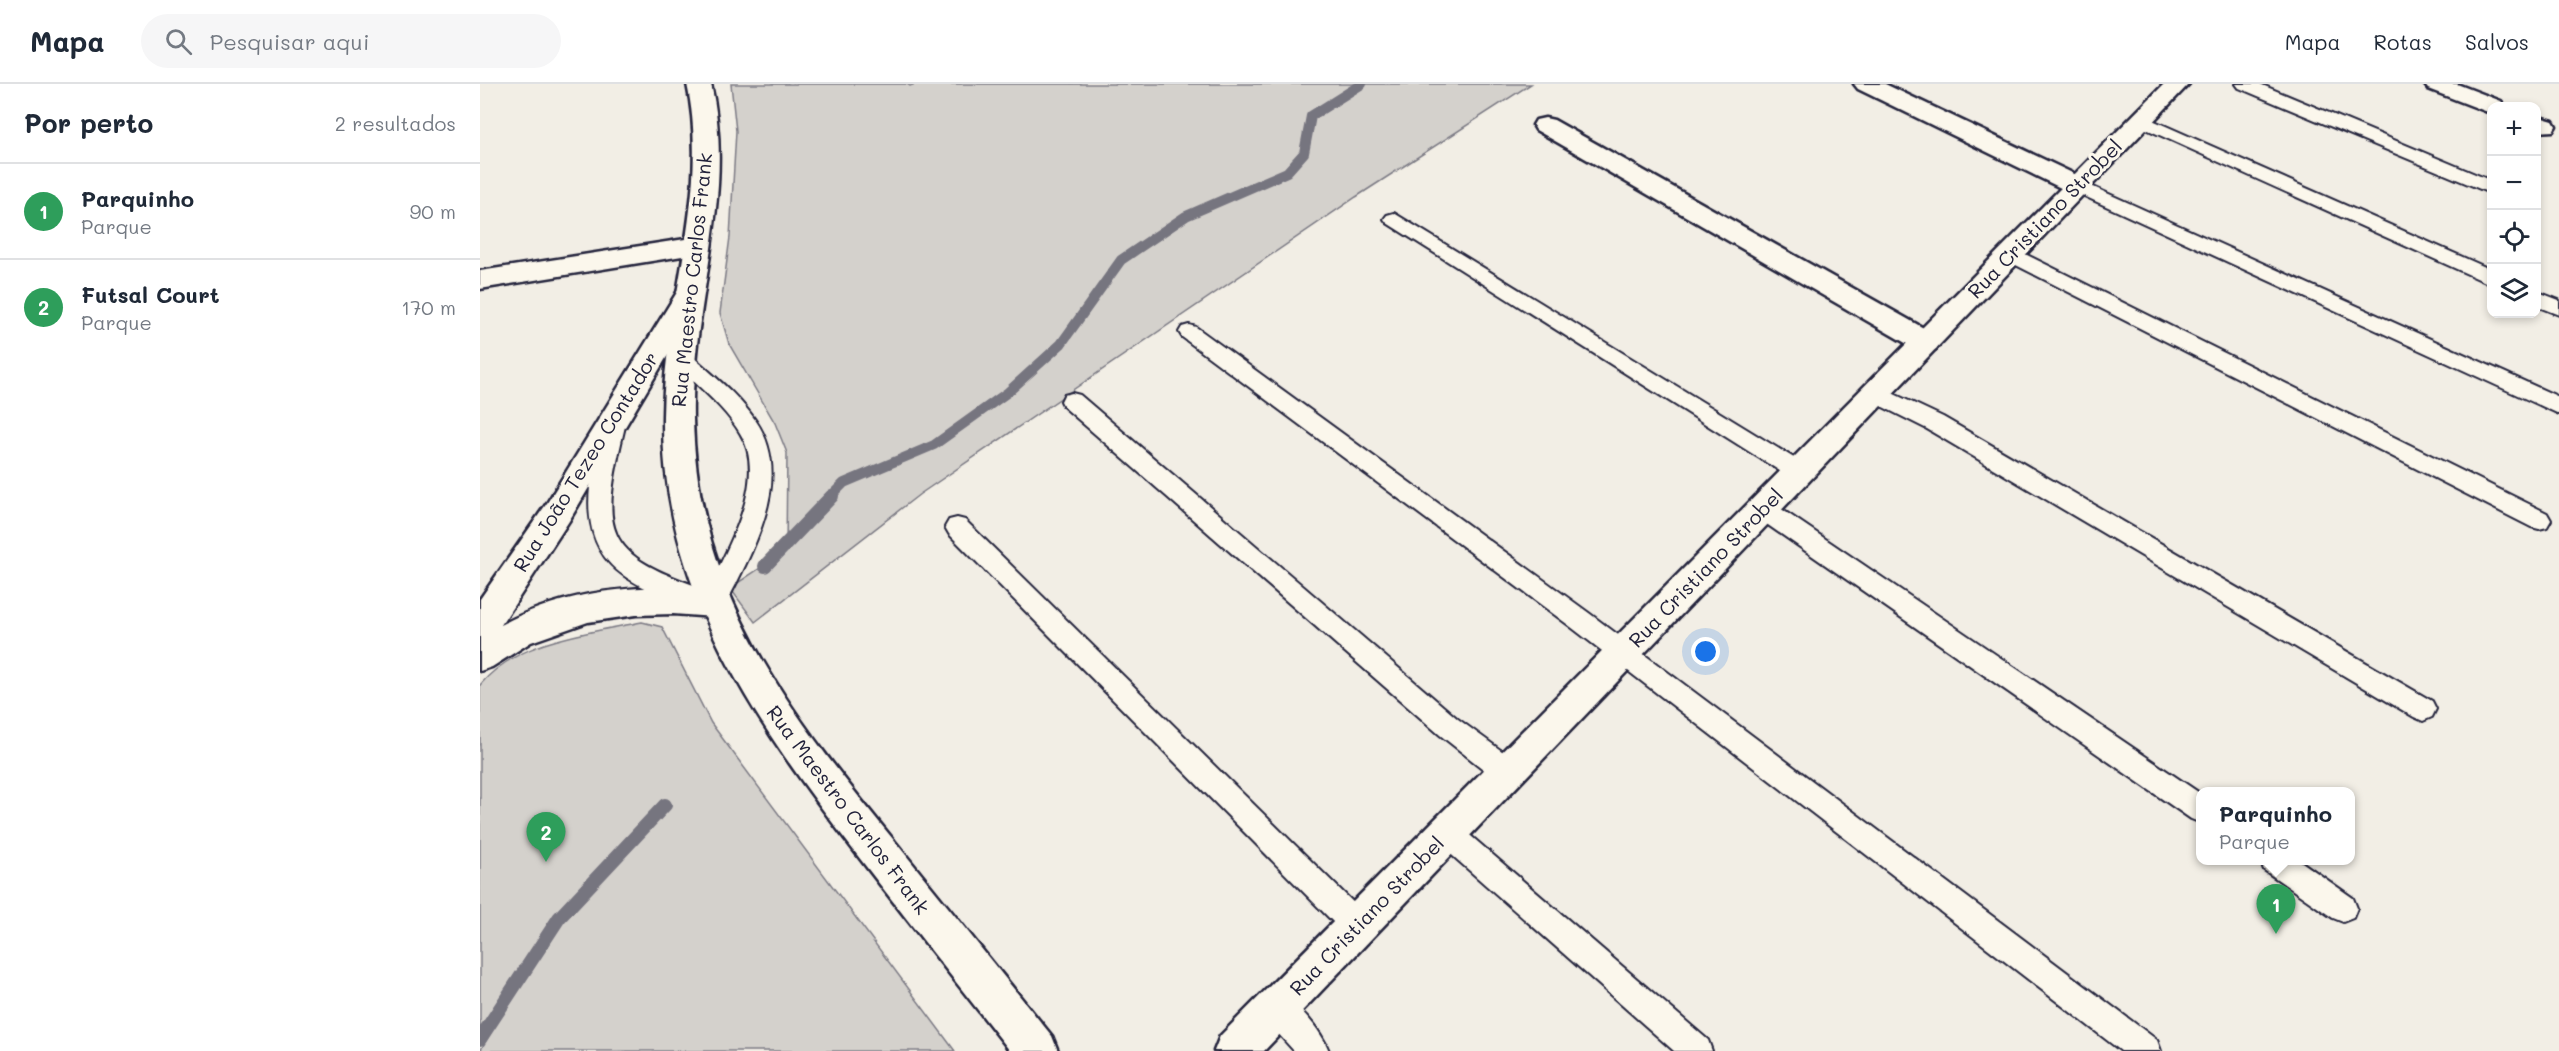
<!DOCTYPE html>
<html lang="pt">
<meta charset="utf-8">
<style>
:root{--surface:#fff;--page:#f6f6f7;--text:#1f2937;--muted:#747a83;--line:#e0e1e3;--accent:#1a73e8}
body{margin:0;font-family:Mali,sans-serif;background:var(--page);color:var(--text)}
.controls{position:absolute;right:18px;top:18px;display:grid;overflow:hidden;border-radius:12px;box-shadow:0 3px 9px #0003}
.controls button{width:54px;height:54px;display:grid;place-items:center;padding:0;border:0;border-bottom:2px solid var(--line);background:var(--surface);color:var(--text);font:30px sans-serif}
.you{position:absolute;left:1226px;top:568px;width:21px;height:21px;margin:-15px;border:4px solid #fff;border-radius:50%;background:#1a73e8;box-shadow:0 0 0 9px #1a73e833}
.badge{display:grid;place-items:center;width:39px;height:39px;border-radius:50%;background:var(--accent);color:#fff;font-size:20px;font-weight:700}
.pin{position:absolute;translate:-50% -50px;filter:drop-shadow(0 2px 3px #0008)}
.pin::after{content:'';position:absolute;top:32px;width:21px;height:18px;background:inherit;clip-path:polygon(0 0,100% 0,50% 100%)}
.popup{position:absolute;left:1716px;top:703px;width:159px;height:78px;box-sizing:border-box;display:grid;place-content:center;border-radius:12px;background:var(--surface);filter:drop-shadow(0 2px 4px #0005);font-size:20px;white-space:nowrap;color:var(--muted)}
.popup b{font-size:22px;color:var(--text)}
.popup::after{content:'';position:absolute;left:50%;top:100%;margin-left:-12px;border:12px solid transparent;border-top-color:var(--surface)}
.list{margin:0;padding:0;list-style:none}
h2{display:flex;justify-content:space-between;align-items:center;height:78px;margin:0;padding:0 24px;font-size:26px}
h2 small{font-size:20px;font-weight:400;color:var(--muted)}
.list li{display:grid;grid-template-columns:39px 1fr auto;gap:18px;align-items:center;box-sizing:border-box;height:96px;padding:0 24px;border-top:2px solid var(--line)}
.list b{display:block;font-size:22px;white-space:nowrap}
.list p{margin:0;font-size:20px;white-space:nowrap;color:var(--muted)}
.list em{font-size:20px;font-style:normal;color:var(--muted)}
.icon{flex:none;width:33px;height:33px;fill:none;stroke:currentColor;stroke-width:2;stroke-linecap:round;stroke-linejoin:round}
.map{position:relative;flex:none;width:2079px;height:967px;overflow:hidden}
header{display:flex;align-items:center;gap:36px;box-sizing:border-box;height:84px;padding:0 30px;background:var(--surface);border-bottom:2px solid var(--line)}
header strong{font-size:28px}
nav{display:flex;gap:33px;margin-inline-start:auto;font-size:21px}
.search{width:420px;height:54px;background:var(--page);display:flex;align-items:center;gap:15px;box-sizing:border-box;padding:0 21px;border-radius:33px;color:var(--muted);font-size:22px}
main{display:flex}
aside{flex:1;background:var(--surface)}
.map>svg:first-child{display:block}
.green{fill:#d4d1cc;stroke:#7b7a84;stroke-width:1.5}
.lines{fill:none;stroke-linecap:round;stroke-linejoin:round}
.stream-far1{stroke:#76747f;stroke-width:10}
.stream{stroke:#76747f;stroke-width:14}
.service-casing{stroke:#22223b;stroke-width:4}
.minor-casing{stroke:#22223b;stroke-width:5}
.secondary-casing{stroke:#22223b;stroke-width:5}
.service{fill:#fbf7ec;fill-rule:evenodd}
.minor{fill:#fbf7ec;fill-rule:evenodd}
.secondary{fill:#fbf7ec;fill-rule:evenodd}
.labels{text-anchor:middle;stroke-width:6;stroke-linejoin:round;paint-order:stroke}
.street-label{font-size:20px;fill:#22223b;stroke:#fbf7ec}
</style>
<header>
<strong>Mapa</strong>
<div class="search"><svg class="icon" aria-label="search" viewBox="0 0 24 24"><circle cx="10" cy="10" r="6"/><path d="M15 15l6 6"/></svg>Pesquisar aqui</div>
<nav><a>Mapa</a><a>Rotas</a><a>Salvos</a></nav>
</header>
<main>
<aside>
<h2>Por perto<small>2 resultados</small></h2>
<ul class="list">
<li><span class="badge" style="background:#2e9e5b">1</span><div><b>Parquinho</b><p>Parque</p></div><em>90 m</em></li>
<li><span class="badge" style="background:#2e9e5b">2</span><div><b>Futsal Court</b><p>Parque</p></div><em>170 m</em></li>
</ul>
</aside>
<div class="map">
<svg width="2079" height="967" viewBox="0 0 2079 967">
<rect width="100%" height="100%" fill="#f2eee5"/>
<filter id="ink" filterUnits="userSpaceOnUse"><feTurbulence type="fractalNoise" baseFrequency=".0167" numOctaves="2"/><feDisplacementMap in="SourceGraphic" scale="12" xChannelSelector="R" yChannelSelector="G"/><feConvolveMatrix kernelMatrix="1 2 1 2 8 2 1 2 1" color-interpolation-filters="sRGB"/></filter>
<g filter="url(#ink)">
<g class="green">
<path d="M251 0H427L430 2 435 0H1051L876 113 440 410 275 538 250 504 306 467 307 369 295 339 249 260 240 229 250 153 256 47Z"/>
<path d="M162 538 182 543 231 639 475 967H0L64 858 0 955V601C37 556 108 549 162 538Z"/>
</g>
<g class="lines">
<path class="stream-far1" d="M350 413 364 399 454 361 528 308 581 260 641 176 706 132 807 88 824 69 831 32 882 0"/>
<g class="stream">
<path d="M285 482 352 412"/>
<path d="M0 955 79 834 185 721"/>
</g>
<defs>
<g id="service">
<path d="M1756 0H1780L2012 97V110L1759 4Z"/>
<path d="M1661 31 2012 186V201L1655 40 1652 36 1655 32Z"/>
<path d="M1598 96 2079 313V330L1591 106 1589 102 1591 98Z"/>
<path d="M914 129 1327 382 1330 388 1327 394 1319 397 1311 394 907 139 904 135 907 131Z"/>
<path d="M1531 163 2067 429 2071 436 2067 443 2059 445 2051 443 1524 175 1521 170 1524 165Z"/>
<path d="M2056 207 2079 216V231L2056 222Z"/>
<path d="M709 241 716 243 1109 529 1677 956 1681 967H1641L1091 543 702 253 699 248 702 243Z"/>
<path d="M201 265 208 268C231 290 258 310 276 337 316 396 270 471 243 526L234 529C165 505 101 493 110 403 112 382 116 355 126 336L134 334 142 336 145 342C120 448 120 470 228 506 247 464 289 395 260 349 244 322 216 301 194 278L191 273 194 268Z"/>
<path d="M1395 301 1463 333 1952 617 1956 625 1952 633 1943 637 1934 633 1447 345 1387 315 1384 309 1387 303Z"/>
<path d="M592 309 600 311 978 635 1037 678 1040 687 1037 696 1027 700 1017 696 960 651 584 323 581 317 584 311Z"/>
<path d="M1283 416 1291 418 1721 710V739L1711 735 1275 432 1271 425 1275 418Z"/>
<path d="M477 434 485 436 887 832 892 842 887 852 877 857 867 852 469 450 465 443 469 436Z"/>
<path d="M967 736 977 740 1228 956 1232 967H1194L957 758 953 749 957 740Z"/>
<path d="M1780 776H1819L1873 814 1877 824 1873 834 1863 838 1853 834 1784 786Z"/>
<path d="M796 909C817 917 841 946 849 967H814L785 935 781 924 785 913Z"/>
</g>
<g id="minor">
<path d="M1374 0H1405L1607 96 1611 102 1607 108 1598 110 1589 108 1378 5Z"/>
<path d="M1944 0H1977L2021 17 2025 22H2012V29L2005 27 1948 5Z"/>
<path d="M2056 32 2073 37 2076 42 2073 47 2056 48Z"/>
<path d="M1065 34 1074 36 1456 251 1460 258 1456 265 1446 268 1436 265 1056 46 1053 41 1056 36Z"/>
<path d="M218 153 227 156 231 162 227 168 0 205V187Z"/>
<path d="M209 202 219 205 223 212 89 437 21 541C87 505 161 500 234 505L246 509 251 519 246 529 234 533 193 530 156 531 108 538 51 558 12 583 0 587V515L67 419 199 205Z"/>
</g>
<g id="secondary">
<path d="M207 0H231C257 112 210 222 213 335 217 513 310 629 417 760 469 824 520 888 572 952L578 967H530C480 903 430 840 381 776 278 642 181 508 183 332 184 220 231 111 207 0Z"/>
<path d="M1684 0H1709L784 967H734L740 952Z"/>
</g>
</defs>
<use href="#service" class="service-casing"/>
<use href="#minor" class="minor-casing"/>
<use href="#secondary" class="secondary-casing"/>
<use href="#service" class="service"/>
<use href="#minor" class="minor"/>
<use href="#secondary" class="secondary"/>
</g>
</g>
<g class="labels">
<g class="street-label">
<text transform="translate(1565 135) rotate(-46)" y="7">Rua Cristiano Strobel</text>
<text transform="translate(212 196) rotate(-84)" y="7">Rua Maestro Carlos Frank</text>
<text transform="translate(106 378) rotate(-58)" y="7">Rua João Tezeo Contador</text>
<text transform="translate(1226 484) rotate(-46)" y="7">Rua Cristiano Strobel</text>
<text transform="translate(368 726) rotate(53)" y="7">Rua Maestro Carlos Frank</text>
<text transform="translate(887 832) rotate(-46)" y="7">Rua Cristiano Strobel</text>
</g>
</g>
</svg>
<div class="controls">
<button>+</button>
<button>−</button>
<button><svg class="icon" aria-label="locate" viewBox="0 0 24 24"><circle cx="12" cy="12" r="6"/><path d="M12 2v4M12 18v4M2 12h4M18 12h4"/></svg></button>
<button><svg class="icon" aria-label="layers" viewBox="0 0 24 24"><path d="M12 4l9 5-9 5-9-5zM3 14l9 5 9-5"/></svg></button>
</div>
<div class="you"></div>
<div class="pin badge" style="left:1796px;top:850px;background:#2e9e5b">1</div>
<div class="popup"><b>Parquinho</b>Parque</div>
<div class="pin badge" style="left:66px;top:778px;background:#2e9e5b">2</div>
</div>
</main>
